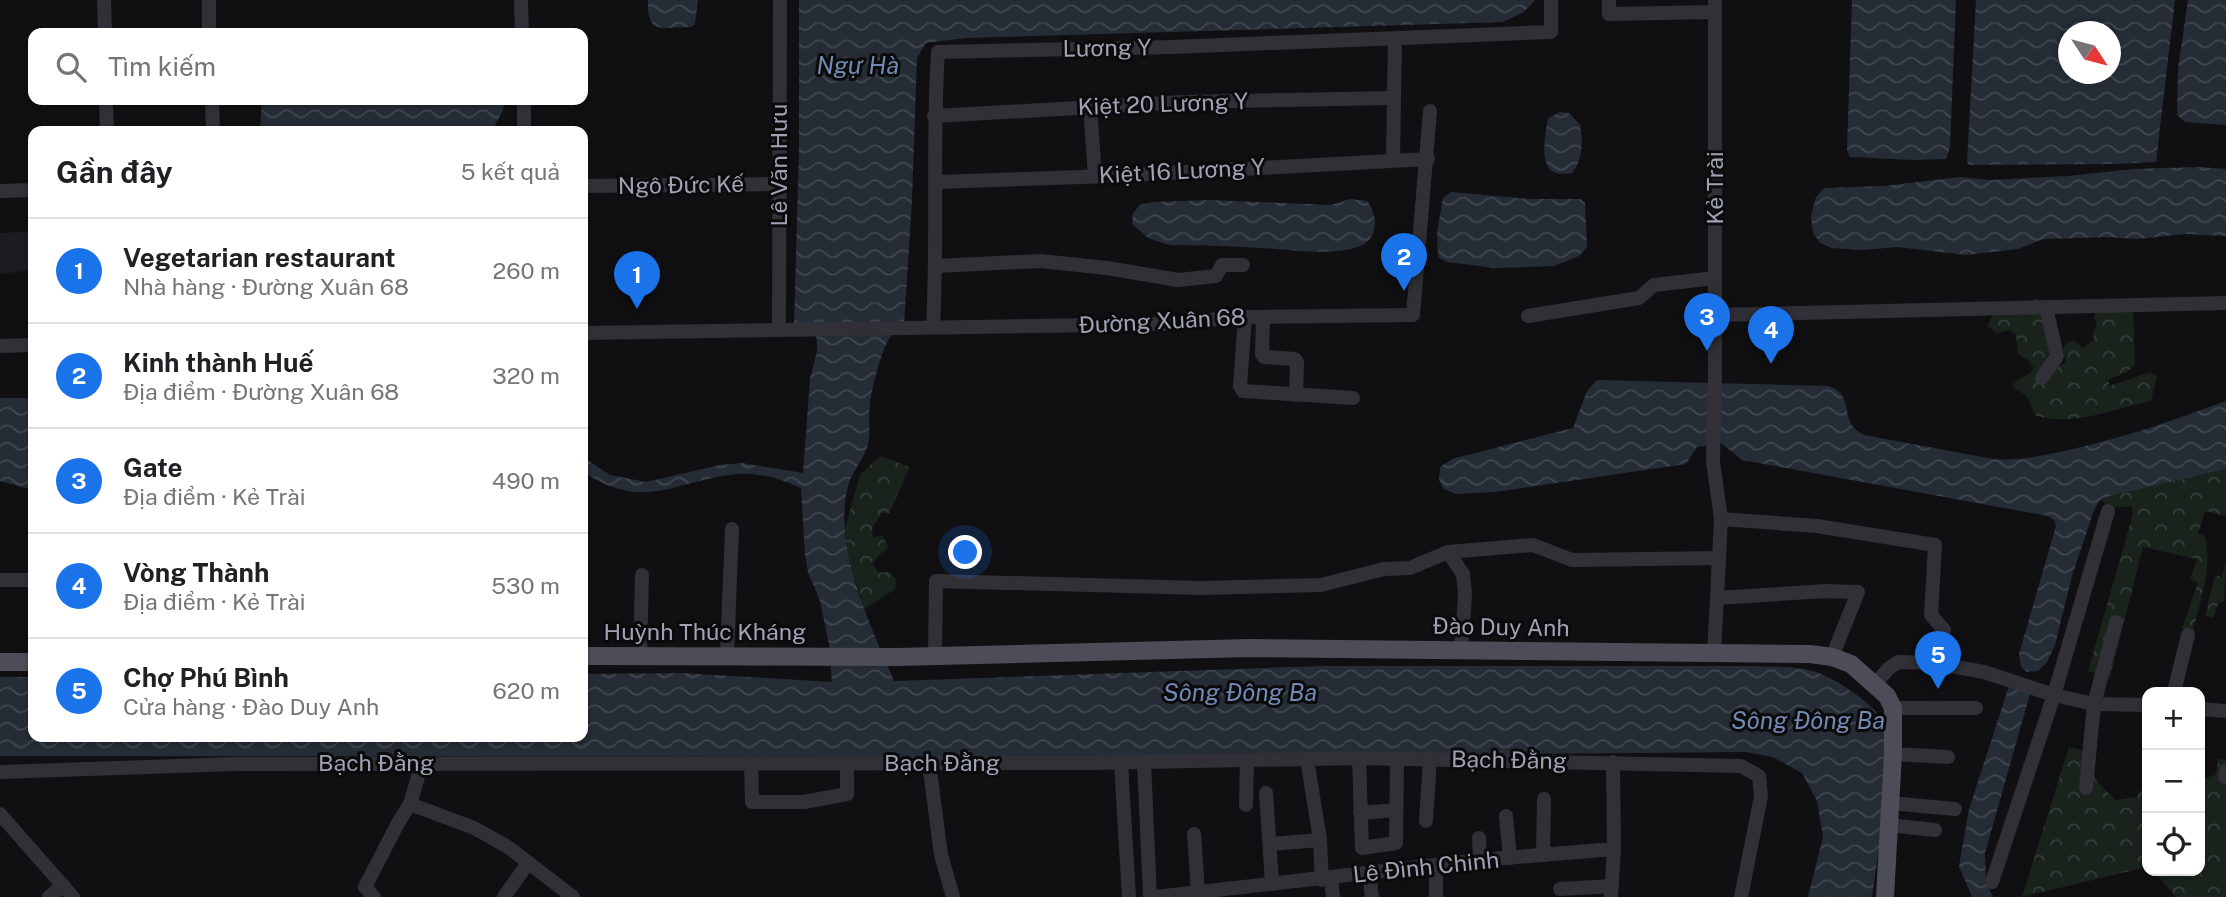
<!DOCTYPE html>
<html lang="vi">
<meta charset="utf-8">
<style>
:root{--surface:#fff;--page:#f6f6f6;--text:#202124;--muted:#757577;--line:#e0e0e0;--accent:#1a73e8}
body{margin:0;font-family:"Public Sans",sans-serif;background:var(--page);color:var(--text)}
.controls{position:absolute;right:21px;bottom:21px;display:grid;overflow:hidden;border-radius:14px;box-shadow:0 2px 5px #0004}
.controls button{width:63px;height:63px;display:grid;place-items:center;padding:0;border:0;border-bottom:2px solid var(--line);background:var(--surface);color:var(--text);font:35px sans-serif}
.compass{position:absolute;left:2058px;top:21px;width:63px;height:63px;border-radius:50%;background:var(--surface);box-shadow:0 2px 5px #0004;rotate:126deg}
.you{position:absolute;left:966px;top:553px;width:24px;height:24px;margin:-18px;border:5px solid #fff;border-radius:50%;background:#1a73e8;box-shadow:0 0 0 10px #1a73e833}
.badge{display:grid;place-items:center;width:46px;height:46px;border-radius:50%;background:var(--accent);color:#fff;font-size:23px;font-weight:700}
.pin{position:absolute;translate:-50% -58px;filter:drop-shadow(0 2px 4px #0008)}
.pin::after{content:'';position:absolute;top:37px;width:24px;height:21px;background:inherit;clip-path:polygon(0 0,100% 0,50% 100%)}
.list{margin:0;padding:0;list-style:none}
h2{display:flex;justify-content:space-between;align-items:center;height:91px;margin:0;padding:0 28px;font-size:30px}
h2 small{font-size:23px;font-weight:400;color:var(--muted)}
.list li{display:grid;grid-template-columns:46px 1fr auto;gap:21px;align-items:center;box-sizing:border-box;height:105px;padding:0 28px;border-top:2px solid var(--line)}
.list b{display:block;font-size:26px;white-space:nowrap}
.list p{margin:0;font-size:23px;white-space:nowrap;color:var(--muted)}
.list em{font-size:23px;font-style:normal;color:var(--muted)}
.icon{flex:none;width:38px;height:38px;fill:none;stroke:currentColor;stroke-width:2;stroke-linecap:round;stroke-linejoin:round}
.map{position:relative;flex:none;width:2226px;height:897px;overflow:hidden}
.search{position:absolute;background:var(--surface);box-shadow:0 2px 5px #0004;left:28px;top:28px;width:560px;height:77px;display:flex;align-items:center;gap:18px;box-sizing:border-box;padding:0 24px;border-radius:14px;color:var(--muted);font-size:26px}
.panel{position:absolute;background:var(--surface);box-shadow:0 2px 5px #0004;left:28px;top:126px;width:560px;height:616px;border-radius:14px}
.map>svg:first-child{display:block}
.built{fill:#1b1c1f}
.forest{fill:url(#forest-crowns)}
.water{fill:url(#water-waves);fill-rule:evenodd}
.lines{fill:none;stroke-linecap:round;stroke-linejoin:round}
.minor{stroke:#313037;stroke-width:14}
.major{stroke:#4c4d56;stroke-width:18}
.labels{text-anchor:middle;stroke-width:6;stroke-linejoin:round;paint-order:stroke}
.street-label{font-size:23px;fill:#9fa2b4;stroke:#0b0b0c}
.water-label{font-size:24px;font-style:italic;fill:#7289b4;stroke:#0b0b0c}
</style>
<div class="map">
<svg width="2226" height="897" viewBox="0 0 2226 897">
<defs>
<pattern id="forest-crowns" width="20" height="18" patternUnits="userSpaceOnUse" patternTransform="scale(1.75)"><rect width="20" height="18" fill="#1a221c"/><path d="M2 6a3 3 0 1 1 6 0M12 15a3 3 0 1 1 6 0" fill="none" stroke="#383f3b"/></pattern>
<pattern id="water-waves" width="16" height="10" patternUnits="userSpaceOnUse" patternTransform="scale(1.75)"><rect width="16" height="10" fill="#252c36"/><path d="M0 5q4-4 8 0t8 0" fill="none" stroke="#414751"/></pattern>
</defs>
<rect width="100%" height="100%" fill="#101012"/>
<path class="built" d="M33 231V270L0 274V233Z"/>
<g class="forest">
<path d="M2035 298 2041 301 2050 299 2052 312 2050 351 2043 367 2049 370 2066 363 2063 348 2067 343 2074 340 2082 348 2094 340 2093 332 2097 325 2094 317 2098 308 2133 305 2135 365 2125 373 2109 379V386L2150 372 2157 377 2151 401C2118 408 2067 428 2035 415L2027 396 2012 386C2019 377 2028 377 2034 368L2028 360 2018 354 2016 335 2010 330 1997 333 1987 326 1994 313 2025 308Z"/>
<path d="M880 456 910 467 889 513H882L872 528 873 537 883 536 888 547 877 557 873 564 879 573 889 572 896 579 895 589 864 609 847 552 845 528 860 475Z"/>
<path d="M2226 469V516L2205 511 2198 534 2205 536C2213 567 2200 600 2193 631L2182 629 2198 582 2190 580 2197 559 2143 547 2110 677 2088 671 2133 514 2131 506 2110 508 2101 500 2110 496Z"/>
<path d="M2226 561 2224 601 2218 604 2213 618 2205 616 2215 575 2222 577Z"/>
<path d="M2069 747 2091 752 2095 779 2115 800 2136 797 2147 782V867L2022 897Z"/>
<path d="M2219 759 2226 760V897H2176L2153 871H2200V776L2206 778 2215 775Z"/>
</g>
<g class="water">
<path d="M648 0H698L695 24 691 27C661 27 647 36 648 0Z"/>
<path d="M799 0H1535L1524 12 1503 22 966 38 926 43 917 58 912 200 904 324C899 328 892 333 889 339 881 351 871 391 870 405 868 416 870 427 869 438 867 457 853 469 848 486 832 547 871 626 894 681L1322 666H1742C1763 667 1792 665 1812 671 1831 675 1873 703 1882 720 1895 746 1877 864 1872 897H1808L1823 837 1817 801 1802 773 1773 757 1745 752 1203 757 0 756V677H33V737H583V674L682 673 832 682 829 644 820 601 808 572 805 554 801 488C783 480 759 472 738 474 674 480 645 513 583 472V457L610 475 646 482 720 465 742 463 803 473 810 379 817 351V339L812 332 794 324 799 148Z"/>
<path d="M1852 0H1956L1950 147 1946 159 1913 160 1850 157 1847 150Z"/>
<path d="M1976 0H2175L2156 162 2115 164 1969 165 1967 162ZM2068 32H2110V74H2068Z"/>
<path d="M2188 0H2226V125L2185 122 2177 115 2178 69Z"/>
<path d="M262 100H505L503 110 492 131H260Z"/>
<path d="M1560 112 1569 113 1580 125C1583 142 1583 160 1572 173 1565 174 1555 175 1550 169 1540 159 1546 130 1548 118Z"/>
<path d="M2199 167 2226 169V236L2186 234 2137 239 2106 237 2044 239 2018 249 1966 255 1897 247 1863 250 1832 248 1820 243 1813 233 1811 216 1816 197 1824 188 1884 186 1960 177 1990 180 2068 176 2134 169Z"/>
<path d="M1451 192 1529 199H1580L1585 203 1587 247 1579 256 1554 266 1495 268 1447 262 1438 257 1437 232 1443 198Z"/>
<path d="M1351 199 1367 201C1378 215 1379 238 1360 246 1333 257 1291 249 1262 248 1231 246 1200 245 1169 245L1148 238 1132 224 1133 213 1140 205 1154 202 1209 200 1331 205Z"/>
<path d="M1597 380 1829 386C1858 398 1836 421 1864 435L1993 459C2021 461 2046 455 2073 449 2126 437 2175 420 2226 401V469L2110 496 2100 500 2094 510 2072 576 2055 645 2047 662 2038 671 2027 672 2021 667 2019 654 2056 526 2054 520 2048 516 1742 460 1721 443 1697 447 1686 464 1495 492 1456 494 1444 489 1439 480 1440 467 1452 459 1573 428 1587 391Z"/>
<path d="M0 398H33V490L0 481Z"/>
<path d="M2009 686 2030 694 1985 853 1986 881 1993 897H1972L1959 866 1969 809Z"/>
</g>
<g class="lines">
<g class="minor">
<path d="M104 0 105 33"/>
<path d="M209 0V33"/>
<path d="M521 0 522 33"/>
<path d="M1609 0V14L1715 12"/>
<path d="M106 100 107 131"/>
<path d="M212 100 213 131"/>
<path d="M524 100V131"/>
<path d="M1090 107 1095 176"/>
<path d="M934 116 1183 102 1393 98"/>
<path d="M1393 159 1395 39"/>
<path d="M936 182 1111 176 1428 159"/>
<path d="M583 186 779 184"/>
<path d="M0 191 33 190"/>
<path d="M937 266 1041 261 1107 268 1178 280 1216 276 1222 265H1243"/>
<path d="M1768 314V341"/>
<path d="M1715 315 2226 303"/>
<path d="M1528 316 1639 298 1654 285 1715 278"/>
<path d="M1245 317 1240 386 1243 391 1353 398"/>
<path d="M1263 317 1262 354 1264 357 1295 359 1297 362 1296 395"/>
<path d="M933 326C938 235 932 144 938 52L1172 47 1551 32V0"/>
<path d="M779 330 780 0"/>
<path d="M583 333 1160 324 1245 317 1413 315 1430 111"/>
<path d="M0 346 33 345"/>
<path d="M2042 378 2057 356 2046 307"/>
<path d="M1721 519 1817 526 1935 545 1931 615 1944 630 1935 663"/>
<path d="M1448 552 1463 574 1465 595 1461 650"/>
<path d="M0 580H33"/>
<path d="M1717 598 1826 591 1858 592 1832 657"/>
<path d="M1714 654 1721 519 1713 461 1715 375V0"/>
<path d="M727 655 732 529"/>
<path d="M640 656 642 575"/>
<path d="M935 656 936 581 1201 588 1321 585 1384 569 1410 568 1448 552 1533 545 1572 560 1719 558"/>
<path d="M1875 684 1888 669 1898 662 1935 663 1984 672 2054 695 2094 704 2147 705"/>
<path d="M2174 692 2188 635"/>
<path d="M1893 708H1976"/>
<path d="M2200 709 2226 711"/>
<path d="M1893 754 1948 757"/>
<path d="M1359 758 1362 848 1396 843 1397 759"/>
<path d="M1307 759 1320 840 1322 880"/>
<path d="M1144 762 1150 897"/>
<path d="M751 763 752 802H804L847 794V763"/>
<path d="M929 763 941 855 953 897"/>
<path d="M1121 763 1129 897"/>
<path d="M0 772 235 764 1091 763 1359 758 1741 766 1759 776 1761 796 1741 897"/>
<path d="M2225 777 2226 771"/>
<path d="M2086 788 2094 704 2116 622"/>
<path d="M1266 793 1272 883"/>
<path d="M1890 803 1955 809"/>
<path d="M410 804 474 828 508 847 573 897"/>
<path d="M1246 805 1247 760"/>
<path d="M1360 813 1396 810"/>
<path d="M0 814 73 897"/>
<path d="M1506 816 1510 858"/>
<path d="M1426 821 1430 758"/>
<path d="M1888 825 1935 830"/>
<path d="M1194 834 1198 892"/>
<path d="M1479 838 1480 860"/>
<path d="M1270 844 1320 840"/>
<path d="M1543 855 1544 799"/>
<path d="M1369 874 1372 897"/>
<path d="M1331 878 1333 897"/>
<path d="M1992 882 2054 695 2108 511"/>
<path d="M1560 889 1612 886"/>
<path d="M49 897 63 885"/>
<path d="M374 897 365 887 398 823 410 804 422 763"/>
<path d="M504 897 528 863"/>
<path d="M1155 897 1480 860 1614 849"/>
<path d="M1436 897V867"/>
<path d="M1611 897 1614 849 1613 762"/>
</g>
<g class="major">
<path d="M583 656 897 657 1249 648 1810 654 1832 657 1851 664 1887 696 1893 708V754L1885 897"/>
<path d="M0 662H33"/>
</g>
</g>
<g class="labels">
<g class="street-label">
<text transform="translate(1107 48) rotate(-1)" y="8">Lương Y</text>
<text transform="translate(1163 104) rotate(-2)" y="8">Kiệt 20 Lương Y</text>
<text transform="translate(779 165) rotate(-90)" y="8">Lê Văn Hưu</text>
<text transform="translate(1182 171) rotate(-3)" y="8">Kiệt 16 Lương Y</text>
<text transform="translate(681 185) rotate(-1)" y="8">Ngô Đức Kế</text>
<text transform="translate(1715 188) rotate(-90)" y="8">Kẻ Trài</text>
<text transform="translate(1162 321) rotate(-3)" y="8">Đường Xuân 68</text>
<text transform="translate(1501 627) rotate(1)" y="8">Đào Duy Anh</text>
<text x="705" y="640">Huỳnh Thúc Kháng</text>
<text transform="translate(1509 760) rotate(1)" y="8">Bạch Đằng</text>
<text x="376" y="771">Bạch Đằng</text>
<text x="942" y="771">Bạch Đằng</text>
<text transform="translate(1426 867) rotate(-6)" y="8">Lê Đình Chinh</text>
</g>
<g class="water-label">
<text x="858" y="74">Ngự Hà</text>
<text x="1240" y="701">Sông Đông Ba</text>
<text x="1808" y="729">Sông Đông Ba</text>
</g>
</g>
</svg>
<div class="controls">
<button>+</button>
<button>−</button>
<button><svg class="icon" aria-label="locate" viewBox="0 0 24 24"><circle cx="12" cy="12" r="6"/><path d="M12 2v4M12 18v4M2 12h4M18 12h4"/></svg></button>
</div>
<svg class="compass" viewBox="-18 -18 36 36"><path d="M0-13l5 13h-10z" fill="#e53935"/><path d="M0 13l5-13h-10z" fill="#757577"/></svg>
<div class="you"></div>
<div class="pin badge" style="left:637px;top:309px">1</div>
<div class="pin badge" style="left:1404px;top:291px">2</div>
<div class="pin badge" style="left:1707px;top:351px">3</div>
<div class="pin badge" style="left:1771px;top:364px">4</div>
<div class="pin badge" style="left:1938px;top:689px">5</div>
<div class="search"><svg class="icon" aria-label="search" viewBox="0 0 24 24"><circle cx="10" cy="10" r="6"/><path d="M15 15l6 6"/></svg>Tìm kiếm</div>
<section class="panel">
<h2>Gần đây<small>5 kết quả</small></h2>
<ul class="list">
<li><span class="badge">1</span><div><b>Vegetarian restaurant</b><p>Nhà hàng · Đường Xuân 68</p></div><em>260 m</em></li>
<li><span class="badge">2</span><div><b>Kinh thành Huế</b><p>Địa điểm · Đường Xuân 68</p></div><em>320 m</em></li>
<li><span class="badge">3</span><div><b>Gate</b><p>Địa điểm · Kẻ Trài</p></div><em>490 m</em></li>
<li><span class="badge">4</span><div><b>Vòng Thành</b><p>Địa điểm · Kẻ Trài</p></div><em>530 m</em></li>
<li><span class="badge">5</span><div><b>Chợ Phú Bình</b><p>Cửa hàng · Đào Duy Anh</p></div><em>620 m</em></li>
</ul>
</section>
</div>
